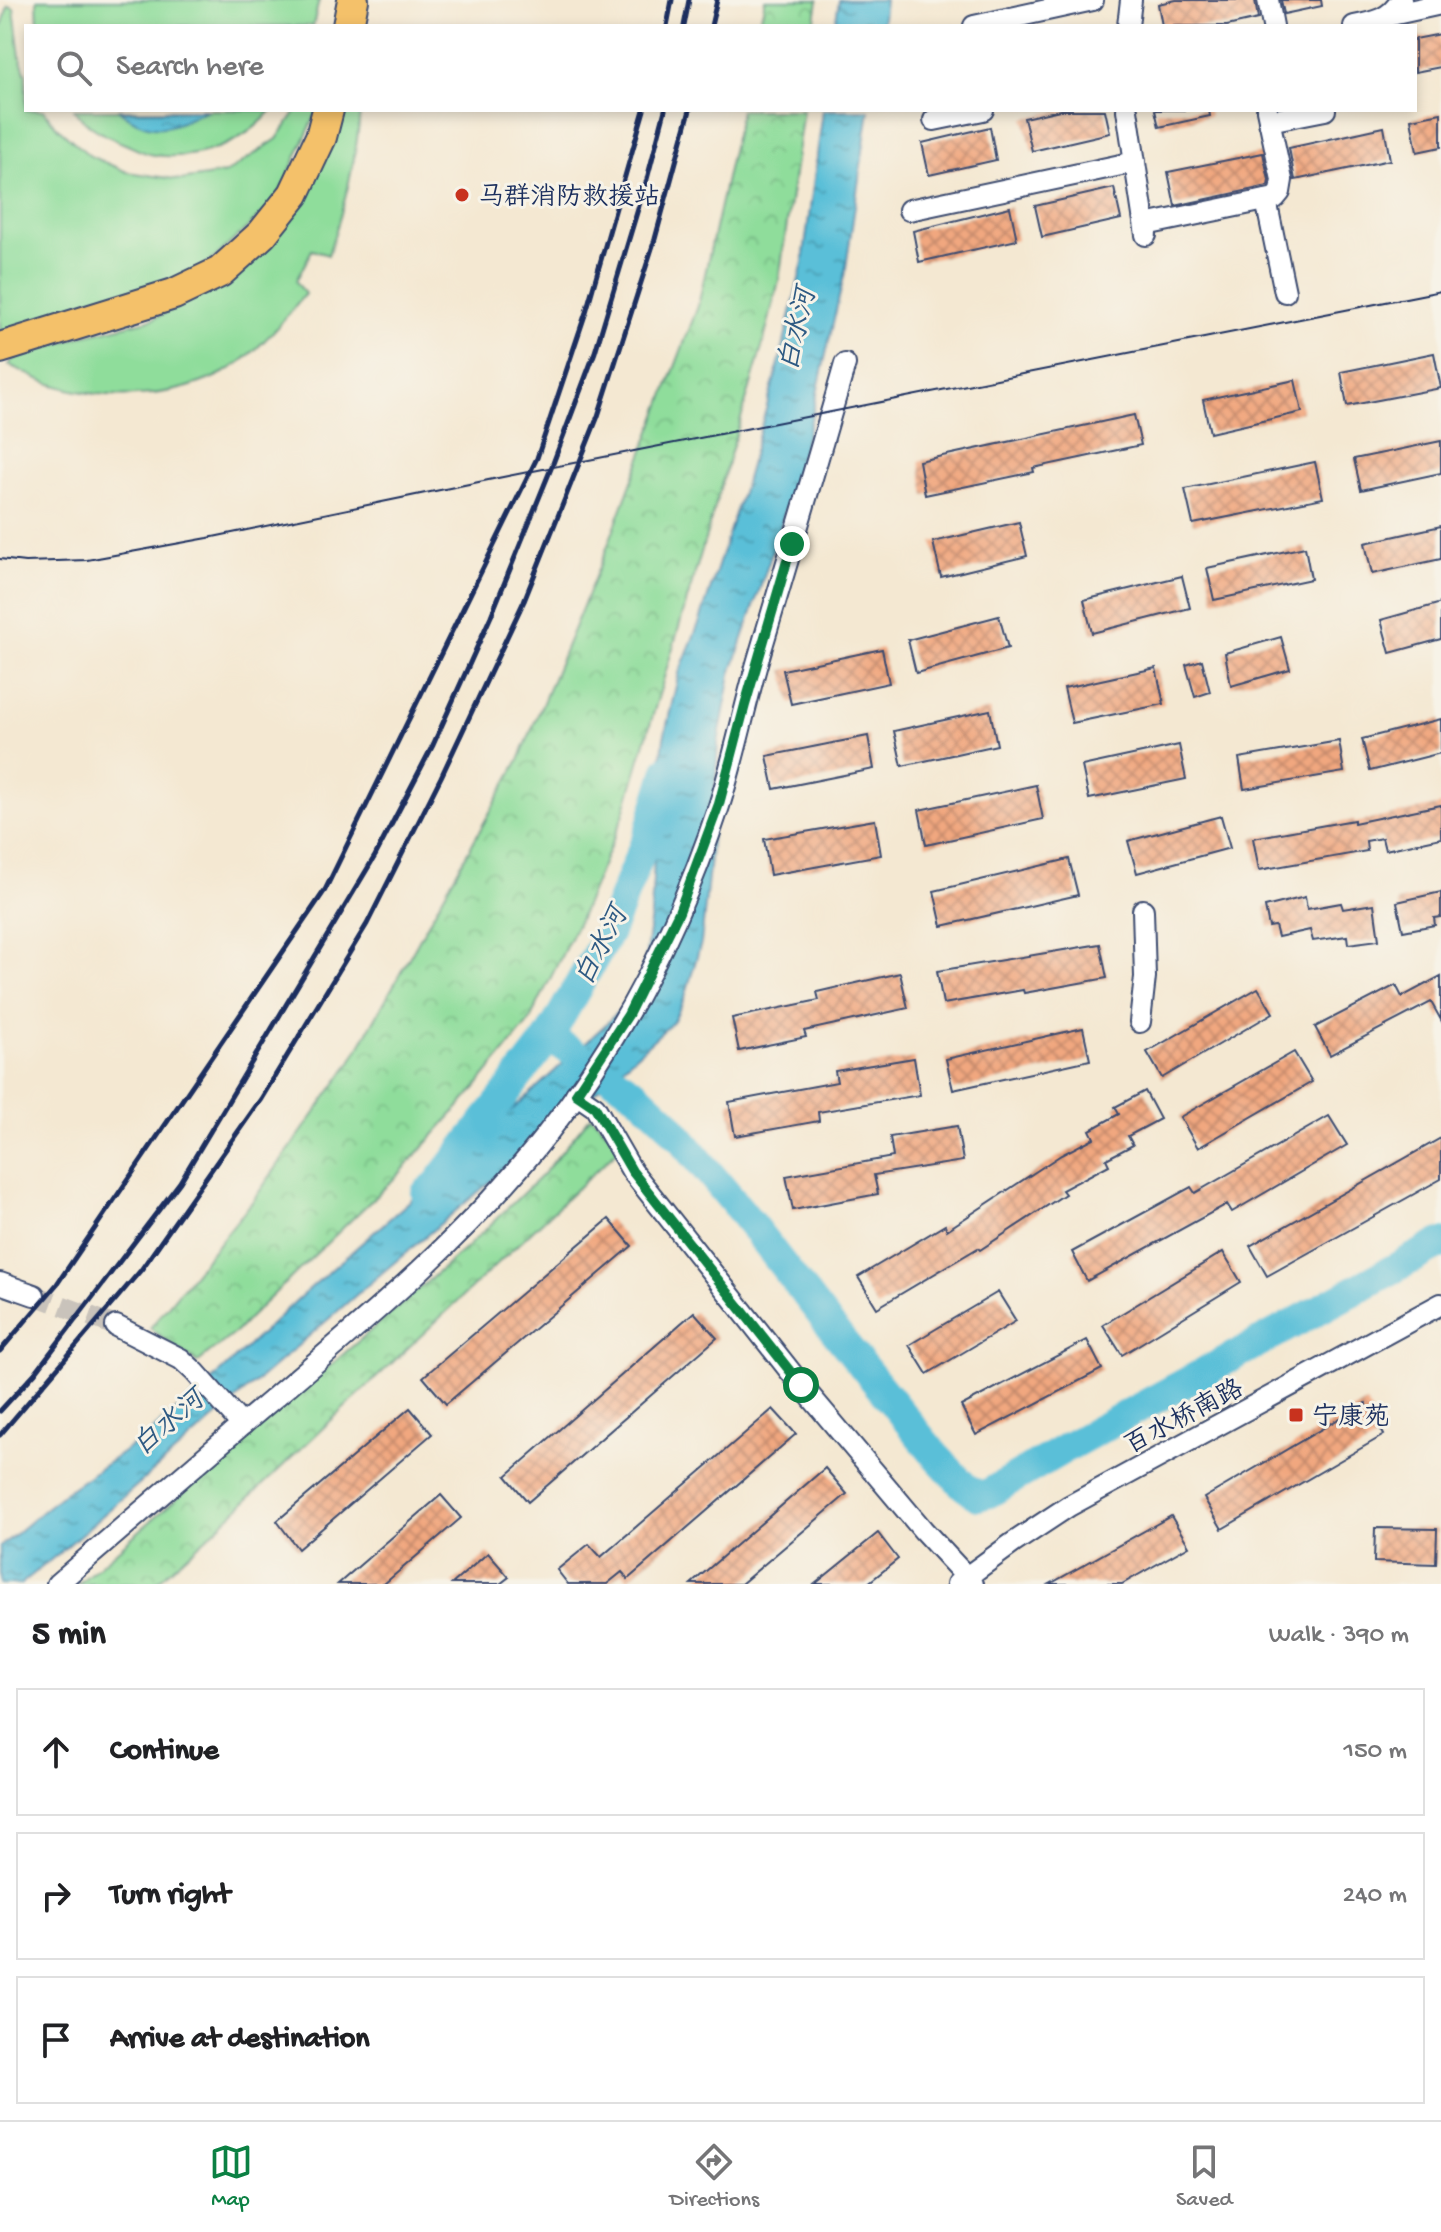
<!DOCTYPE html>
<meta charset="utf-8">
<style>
:root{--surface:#fff;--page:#f2f2f2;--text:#202124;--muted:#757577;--line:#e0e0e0;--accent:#0b8043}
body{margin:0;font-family:"Gochi Hand","LXGW WenKai TC",sans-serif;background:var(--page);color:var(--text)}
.stop{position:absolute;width:24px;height:24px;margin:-18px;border:6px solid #0b8043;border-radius:50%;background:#fff}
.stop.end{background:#0b8043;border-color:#fff;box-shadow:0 2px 8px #0008}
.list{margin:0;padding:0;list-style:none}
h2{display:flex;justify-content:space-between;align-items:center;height:104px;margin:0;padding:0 32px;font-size:34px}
h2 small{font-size:26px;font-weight:400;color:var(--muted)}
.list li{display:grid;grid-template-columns:52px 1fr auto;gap:24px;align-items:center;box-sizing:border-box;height:128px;margin:0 16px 16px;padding:0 16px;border:2px solid var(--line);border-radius:0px}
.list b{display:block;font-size:30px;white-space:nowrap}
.list em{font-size:26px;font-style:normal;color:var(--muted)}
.icon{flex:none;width:44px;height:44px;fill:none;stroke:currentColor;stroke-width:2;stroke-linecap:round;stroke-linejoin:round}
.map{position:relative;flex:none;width:1441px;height:1584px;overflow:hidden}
.search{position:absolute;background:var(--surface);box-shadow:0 4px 12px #0003;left:24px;right:24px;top:24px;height:88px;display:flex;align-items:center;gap:20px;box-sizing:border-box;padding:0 28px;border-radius:0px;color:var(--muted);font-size:30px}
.sheet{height:536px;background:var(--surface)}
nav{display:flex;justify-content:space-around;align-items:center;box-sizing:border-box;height:112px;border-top:2px solid var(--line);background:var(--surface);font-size:22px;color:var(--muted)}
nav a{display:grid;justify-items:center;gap:4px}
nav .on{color:var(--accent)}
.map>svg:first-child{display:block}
.grass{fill:#8fdd9b;stroke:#55867c;stroke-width:2}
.park{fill:url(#park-crowns);stroke:#55867c;stroke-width:2}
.water{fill:url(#water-ripples);stroke:#3a779b;stroke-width:2}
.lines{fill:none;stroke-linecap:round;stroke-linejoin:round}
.river{stroke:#5abfd8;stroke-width:30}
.building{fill:url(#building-cross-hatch)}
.minor-tunnel{stroke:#c9c3bb;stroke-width:20;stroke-dasharray:20 10;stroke-linecap:butt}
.minor-casing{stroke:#3c4b6f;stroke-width:24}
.highway-casing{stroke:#3c4b6f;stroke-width:34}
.minor{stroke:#fff;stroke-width:20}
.highway{stroke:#f4c16a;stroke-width:30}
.tram{stroke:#1b2f5e;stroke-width:2}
.rail{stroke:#1b2f5e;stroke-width:5}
.route{stroke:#0b8043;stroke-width:10}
.poi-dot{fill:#c8321e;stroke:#f7f3e8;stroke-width:3}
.labels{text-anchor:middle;stroke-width:6;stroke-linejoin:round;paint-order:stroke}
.poi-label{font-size:26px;fill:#1b2f5e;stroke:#f7f3e8;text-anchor:start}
.street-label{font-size:26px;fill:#1b2f5e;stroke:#f7f3e8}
.water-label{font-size:28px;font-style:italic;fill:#2e5a83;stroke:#f7f3e8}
</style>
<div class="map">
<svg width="1441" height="1584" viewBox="0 0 1441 1584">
<defs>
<pattern id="park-crowns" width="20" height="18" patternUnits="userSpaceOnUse" patternTransform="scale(2)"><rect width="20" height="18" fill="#8fdd9b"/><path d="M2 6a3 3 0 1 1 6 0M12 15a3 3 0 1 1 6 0" fill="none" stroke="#7bbe88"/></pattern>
<pattern id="water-ripples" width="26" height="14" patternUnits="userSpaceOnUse" patternTransform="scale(2)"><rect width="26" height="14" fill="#5abfd8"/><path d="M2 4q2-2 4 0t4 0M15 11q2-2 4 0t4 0" fill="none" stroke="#4a9cb2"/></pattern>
<pattern id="building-cross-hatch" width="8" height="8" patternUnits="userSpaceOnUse" patternTransform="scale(2)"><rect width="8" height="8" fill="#f1a77f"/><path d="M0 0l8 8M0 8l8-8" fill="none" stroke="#c2886b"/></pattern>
</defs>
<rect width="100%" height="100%" fill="#f7f3e8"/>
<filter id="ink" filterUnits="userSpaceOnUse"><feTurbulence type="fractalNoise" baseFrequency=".0125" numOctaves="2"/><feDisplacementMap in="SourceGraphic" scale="16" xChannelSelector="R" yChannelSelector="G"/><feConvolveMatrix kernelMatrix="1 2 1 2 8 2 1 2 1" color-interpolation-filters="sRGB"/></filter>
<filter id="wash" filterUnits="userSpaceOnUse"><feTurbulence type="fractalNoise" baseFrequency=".006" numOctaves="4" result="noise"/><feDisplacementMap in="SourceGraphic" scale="32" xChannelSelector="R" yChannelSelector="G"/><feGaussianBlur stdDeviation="1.8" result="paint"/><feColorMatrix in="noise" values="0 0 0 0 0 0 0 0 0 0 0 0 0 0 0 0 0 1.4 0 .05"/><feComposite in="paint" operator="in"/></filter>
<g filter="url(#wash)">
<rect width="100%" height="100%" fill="#f4e8d2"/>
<g class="grass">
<path d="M37 0H319L313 26H38Z"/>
<path d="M8 6 14 8 20 56 26 75V110H43L58 128 90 156 127 172 181 180 226 173 277 139 297 110H318L276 201 211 261 176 282 0 338V34Z"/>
<path d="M74 110H272C244 144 197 161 154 155 145 154 134 148 125 144 107 137 86 126 74 110Z"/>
<path d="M342 110H360C357 159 344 208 328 255L312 250 296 281 305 294C282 321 258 353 227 371 176 399 108 402 54 385 38 380 23 371 9 365L13 359 82 336 153 319 224 284Z"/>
</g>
<g class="park">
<path d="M765 0H818L814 26H759Z"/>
<path d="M741 110H803L779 280 763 344 623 816 580 918 529 1022 469 1096 400 1173 249 1318 237 1331 197 1363 150 1328 252 1202 351 1062 520 758 605 553 698 306Z"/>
<path d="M591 1116 622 1146 216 1529 155 1584H78L466 1248 544 1173Z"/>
</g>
<g class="water">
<path d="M839 0H885L882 26H835Z"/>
<path d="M207 110C173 127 153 138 120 111Z"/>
<path d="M823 110H869L846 267 810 424 776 541 731 674 718 743 710 858 701 943 685 997 673 1022 566 1118 370 1283 58 1554 21 1584H0V1547L64 1493 142 1439 213 1379 299 1298 484 1136 605 1025 632 996 644 968 651 915 658 786 664 738 679 673 700 621 745 483 780 360 803 262Z"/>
</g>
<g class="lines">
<g class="river">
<path d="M549 1037 637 1094 667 1122 741 1211 823 1317 935 1455 964 1486 978 1496 989 1493 1069 1446 1441 1243"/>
<path d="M426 1193 437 1184 549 1037 609 932 649 832 668 770"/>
</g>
</g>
<g id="blocks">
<g class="building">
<path d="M1176 0H1255L1258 19 1227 26H1162L1158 4Z"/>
<path d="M1281 0H1321L1322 6 1284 14Z"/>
<path d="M1441 34V67L1415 72V39Z"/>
<path d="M1060 110H1105L1110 133 1032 151 1024 118Z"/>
<path d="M1155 110H1209L1210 116 1159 127Z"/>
<path d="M1441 113V147L1417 152 1411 119Z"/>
<path d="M990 127 996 160 929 175 922 143Z"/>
<path d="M1384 127 1390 160 1295 180 1289 148Z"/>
<path d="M1263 153 1269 180 1268 186 1175 206 1168 172Z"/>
<path d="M1114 188 1121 219 1042 237 1035 206Z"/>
<path d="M1010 207 1017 240 919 262 913 231Z"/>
<path d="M1434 353 1441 388 1347 406 1341 372Z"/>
<path d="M1295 380 1302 412 1210 433 1203 400Z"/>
<path d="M1134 415 1141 445 1033 468 1034 472 925 495 919 461Z"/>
<path d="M1441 441V473L1361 490 1354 459Z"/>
<path d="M1315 462 1323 498 1193 524 1185 489Z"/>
<path d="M1019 522 1027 556 941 577 933 542Z"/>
<path d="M1441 526V559L1372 574 1365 543Z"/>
<path d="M1305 547 1311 579 1214 600 1207 568Z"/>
<path d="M1182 576 1190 608 1092 633 1084 600Z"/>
<path d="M1441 603V639L1390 653 1381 620Z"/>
<path d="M999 616 1008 648 916 673 908 640Z"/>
<path d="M1281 637 1290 669 1231 686 1225 653Z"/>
<path d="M882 649 889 683 791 704 783 670Z"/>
<path d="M1202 660 1210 692 1195 697 1186 665Z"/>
<path d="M1156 668 1164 704 1072 723 1064 688Z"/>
<path d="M990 710 997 745 902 766 894 731Z"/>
<path d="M1441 719V753L1370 771 1362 739Z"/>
<path d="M868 736 874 769 774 789 767 756Z"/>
<path d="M1339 741 1344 772 1244 789 1239 758Z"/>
<path d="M1179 745 1186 779 1089 799 1082 766Z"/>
<path d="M1036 785 1043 819 926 845 919 810Z"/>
<path d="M1441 805V838L1385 850 1382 838 1366 841 1367 851 1259 870 1253 838 1354 820V823Z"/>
<path d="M1221 816 1230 848 1137 873 1128 841Z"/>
<path d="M875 820 881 855 770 875 764 839Z"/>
<path d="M1069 859 1078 895 942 926 934 891Z"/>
<path d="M1441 892V917L1434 918 1435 925 1403 931 1397 902Z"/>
<path d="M1305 897 1307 909 1341 903 1343 909 1374 904 1379 940 1348 944 1347 936 1313 941 1310 930 1278 937 1275 926 1269 927 1265 907Z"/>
<path d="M1100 944 1107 978 1024 993 1023 990 943 1004 937 971Z"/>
<path d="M900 973 908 1008 804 1031 806 1037 739 1051 732 1018 819 1000 817 992Z"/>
<path d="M1441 976V1020L1431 1002 1330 1055 1315 1027 1396 985 1402 997Z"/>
<path d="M1258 988 1273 1013 1162 1078 1147 1052Z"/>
<path d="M1083 1028 1090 1060 953 1090 946 1059Z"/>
<path d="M1294 1052 1312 1082 1198 1148 1180 1117Z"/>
<path d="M914 1058 920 1095 818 1112 819 1121 735 1136 729 1102 837 1082 835 1071Z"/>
<path d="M1145 1091 1160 1119 1128 1136 1133 1145 1106 1159 1109 1165 1062 1190 1065 1194 980 1250 978 1248 877 1308 858 1277 945 1225 947 1230 1061 1155 1094 1138 1090 1130 1119 1114 1115 1107Z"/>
<path d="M1329 1116 1347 1145 1232 1212 1227 1204 1087 1281 1072 1252 1191 1187 1195 1193Z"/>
<path d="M957 1126 963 1161 874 1175 878 1194 793 1210 786 1176 893 1157 890 1137Z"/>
<path d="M1441 1138V1179L1267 1276 1250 1246Z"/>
<path d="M609 1219 632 1246 446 1404 423 1377Z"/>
<path d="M1223 1252 1241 1282 1122 1355 1103 1325Z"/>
<path d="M998 1292 1016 1321 927 1374 909 1345Z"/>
<path d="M694 1312 717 1338 528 1502 506 1476Z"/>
<path d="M1087 1340 1102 1369 976 1435 961 1406Z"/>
<path d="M1366 1403 1384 1435 1222 1529 1204 1498Z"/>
<path d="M410 1408 432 1434 298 1549 277 1521Z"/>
<path d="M773 1409 796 1434 628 1579 622 1572 607 1584H568L557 1570 589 1544 601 1557Z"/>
<path d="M825 1468 847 1494 741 1584H691Z"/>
<path d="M441 1495 461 1518 384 1584H338Z"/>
<path d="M1171 1516 1189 1546 1122 1584H1050Z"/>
<path d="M1375 1528 1437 1529 1436 1564 1374 1562Z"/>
<path d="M878 1533 898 1559 867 1584H815Z"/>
<path d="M488 1553 509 1577 500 1584H452Z"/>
</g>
</g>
</g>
<g filter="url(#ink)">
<use href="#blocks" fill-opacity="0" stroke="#3c4b6f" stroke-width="2"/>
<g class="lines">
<path class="minor-tunnel" d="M34 1295 116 1326"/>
<defs>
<g id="minor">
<path d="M1268 0 1273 26"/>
<path d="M1391 15 1441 4"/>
<path d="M974 26 1093 0"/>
<path d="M1128 26 1131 0"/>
<path d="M1354 26C1375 22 1390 19 1401 0"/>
<path d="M1127 110 1146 235"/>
<path d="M934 120 983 110"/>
<path d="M1269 121 1325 110"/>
<path d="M1266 200 1285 292"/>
<path d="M909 210 1135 162"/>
<path d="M1145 225 1275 198 1280 192 1282 180 1267 110"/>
<path d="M1140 1022 1145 977 1143 910"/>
<path d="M576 1094 595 1107 632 1171 801 1385 923 1530 973 1584"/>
<path d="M0 1283 34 1295"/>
<path d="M242 1425C348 1335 461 1244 547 1134 624 1036 680 924 719 806 734 759 744 709 758 660 787 562 817 463 845 364"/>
<path d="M57 1584 242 1425 195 1372 181 1359 116 1326"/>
<path d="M957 1584 1013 1543 1069 1506 1441 1304"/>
</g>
<g id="highway">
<path d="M348 26 353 0"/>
<path d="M0 348 174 294 220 272 262 234 294 194 321 137 328 110"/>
</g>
</defs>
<use href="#minor" class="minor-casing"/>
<use href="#highway" class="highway-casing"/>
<use href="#minor" class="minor"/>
<use href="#highway" class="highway"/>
<path class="tram" d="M0 559 25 562 87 560 208 538 498 478 1441 291"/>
<g class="rail">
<path d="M667 26 672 0"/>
<path d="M684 26 689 0"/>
<path d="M711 26 717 0"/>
<path d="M0 1351 57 1284 325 890 537 458 586 312 644 110"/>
<path d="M0 1411 35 1373 180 1182 375 856 433 745 491 616 552 466 595 352 647 179 665 110"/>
<path d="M0 1435 141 1270 261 1099 367 924 441 777 524 601 598 416 655 239 690 110"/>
</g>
</g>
</g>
<g class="lines" filter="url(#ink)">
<path class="route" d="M792 544 745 705 719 804 679 912 628 1015 576 1094 595 1107 632 1171 801 1385"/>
</g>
<g class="poi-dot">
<circle cx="462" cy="195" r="8"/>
<rect x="1288" y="1407" width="16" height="16" rx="4"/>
</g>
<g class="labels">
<g class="poi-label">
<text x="478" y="204">马群消防救援站</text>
<text x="1312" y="1424">宁康苑</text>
</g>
<g class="street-label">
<text transform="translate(1183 1415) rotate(-28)" y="9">百水桥南路</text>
</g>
<g class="water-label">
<text transform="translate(795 329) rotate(-77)" y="10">白水河</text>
<text transform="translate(599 945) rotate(-63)" y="10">白水河</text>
<text transform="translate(167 1421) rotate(-41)" y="10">白水河</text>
</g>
</g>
</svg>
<div class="stop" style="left:801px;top:1385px"></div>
<div class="stop end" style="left:792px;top:544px"></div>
<div class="search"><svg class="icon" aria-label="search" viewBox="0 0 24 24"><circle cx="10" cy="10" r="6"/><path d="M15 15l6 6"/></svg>Search here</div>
</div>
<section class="sheet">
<h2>5 min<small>Walk · 390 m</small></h2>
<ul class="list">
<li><svg class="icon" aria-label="ahead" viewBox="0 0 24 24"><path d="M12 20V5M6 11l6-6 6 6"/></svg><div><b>Continue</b></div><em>150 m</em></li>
<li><svg class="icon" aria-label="right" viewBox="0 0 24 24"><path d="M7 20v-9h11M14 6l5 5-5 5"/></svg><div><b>Turn right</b></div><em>240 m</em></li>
<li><svg class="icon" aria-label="arrive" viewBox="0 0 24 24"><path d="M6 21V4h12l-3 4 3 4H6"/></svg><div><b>Arrive at destination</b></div></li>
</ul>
</section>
<nav>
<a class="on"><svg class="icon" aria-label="map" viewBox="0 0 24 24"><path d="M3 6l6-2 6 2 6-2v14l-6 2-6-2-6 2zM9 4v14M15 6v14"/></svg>Map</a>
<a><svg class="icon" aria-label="directions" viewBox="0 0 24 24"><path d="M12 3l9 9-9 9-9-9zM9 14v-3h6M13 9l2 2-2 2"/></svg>Directions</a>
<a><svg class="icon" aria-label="saved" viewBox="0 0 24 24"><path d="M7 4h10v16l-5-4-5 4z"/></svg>Saved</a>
</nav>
